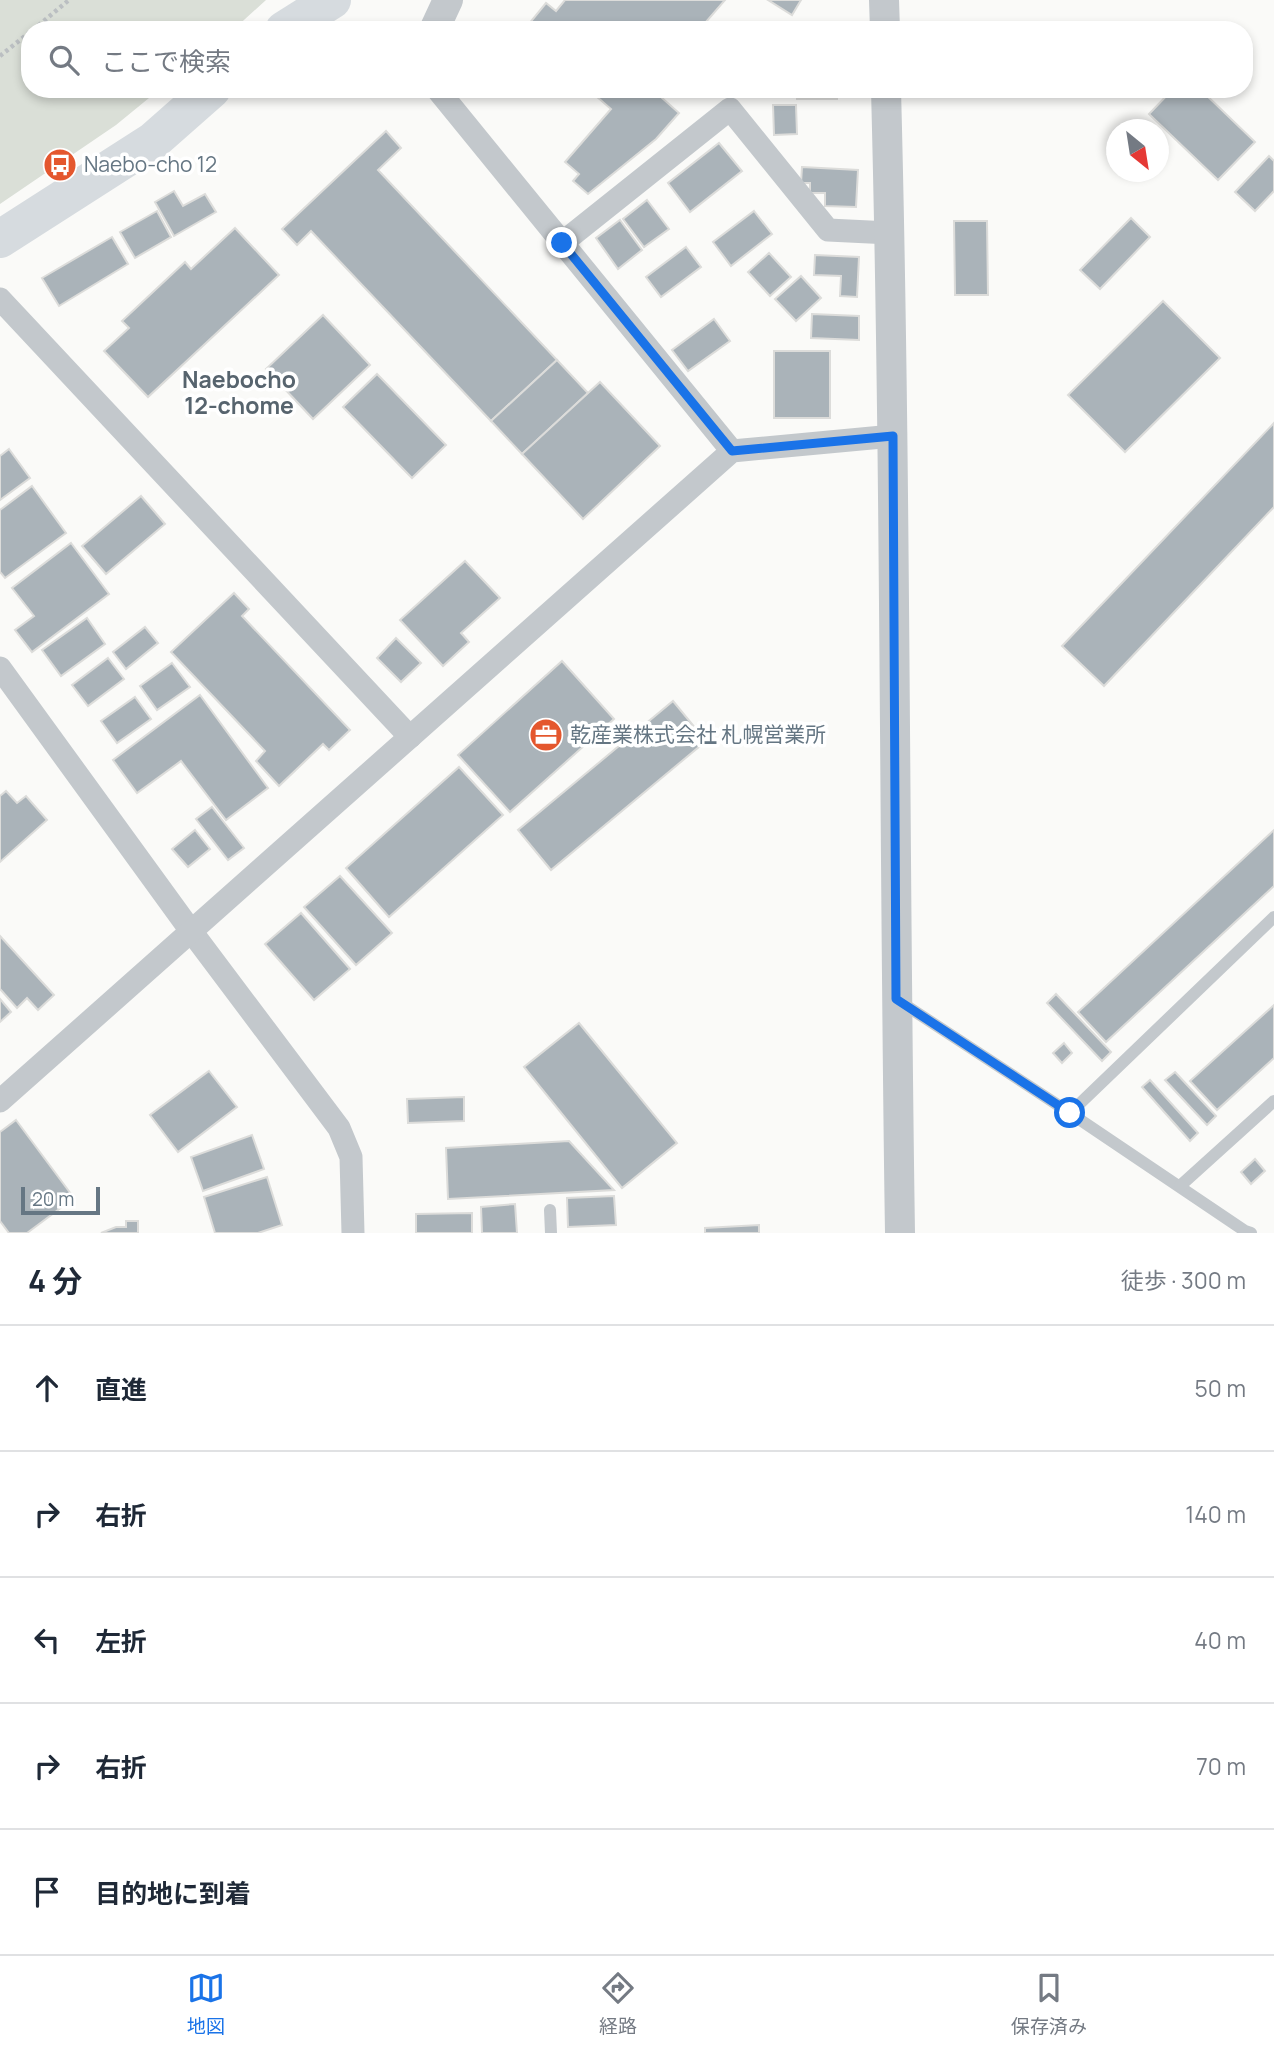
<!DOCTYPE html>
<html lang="ja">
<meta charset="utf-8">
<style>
:root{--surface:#fff;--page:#f6f6f7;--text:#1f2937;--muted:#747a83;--line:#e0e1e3;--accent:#1a73e8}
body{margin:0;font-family:Manrope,"Noto Sans JP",sans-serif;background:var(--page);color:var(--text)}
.compass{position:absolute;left:1106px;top:119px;width:63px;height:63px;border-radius:50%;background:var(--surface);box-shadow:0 4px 10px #0003;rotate:150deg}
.scale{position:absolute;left:21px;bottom:18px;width:79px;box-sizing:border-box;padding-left:7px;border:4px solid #657683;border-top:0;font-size:19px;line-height:24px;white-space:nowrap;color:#657683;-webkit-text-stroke:5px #fff;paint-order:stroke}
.stop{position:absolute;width:21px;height:21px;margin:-16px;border:5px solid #1a73e8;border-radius:50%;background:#fff}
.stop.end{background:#1a73e8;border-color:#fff;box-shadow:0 2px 7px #0008}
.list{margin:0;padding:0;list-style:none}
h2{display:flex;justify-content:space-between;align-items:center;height:91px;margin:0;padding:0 28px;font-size:30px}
h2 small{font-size:23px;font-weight:400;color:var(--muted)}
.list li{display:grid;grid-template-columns:46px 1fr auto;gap:21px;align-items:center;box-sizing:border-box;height:126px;padding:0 28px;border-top:2px solid var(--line)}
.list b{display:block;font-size:26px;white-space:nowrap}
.list em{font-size:23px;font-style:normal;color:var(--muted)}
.icon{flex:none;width:38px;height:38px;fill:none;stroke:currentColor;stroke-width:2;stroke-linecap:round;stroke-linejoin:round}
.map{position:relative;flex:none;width:1274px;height:1233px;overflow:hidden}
.search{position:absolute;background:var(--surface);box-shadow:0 4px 10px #0003;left:21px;right:21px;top:21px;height:77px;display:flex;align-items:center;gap:18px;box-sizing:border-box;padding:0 24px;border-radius:28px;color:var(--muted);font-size:26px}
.sheet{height:721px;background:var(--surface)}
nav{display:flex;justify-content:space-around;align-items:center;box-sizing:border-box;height:98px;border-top:2px solid var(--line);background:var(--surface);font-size:19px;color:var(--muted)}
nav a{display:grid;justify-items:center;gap:4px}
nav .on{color:var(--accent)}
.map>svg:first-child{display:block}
.green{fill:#dadfd7}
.building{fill:#aab3b9;stroke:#dcdcda;stroke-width:2}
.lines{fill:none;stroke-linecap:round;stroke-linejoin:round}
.path{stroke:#bbbfc2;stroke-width:4.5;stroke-dasharray:3.5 3.5;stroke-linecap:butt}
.service{stroke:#c3c8cc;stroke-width:12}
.minor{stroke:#c3c8cc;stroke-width:23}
.tertiary{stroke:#c3c8cc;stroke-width:30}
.trunk{stroke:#d6dbdf;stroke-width:38}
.route{stroke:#1a73e8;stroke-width:9}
.labels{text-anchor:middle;stroke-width:7;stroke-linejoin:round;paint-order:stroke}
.poi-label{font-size:21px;fill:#657683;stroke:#fff;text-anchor:start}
.neighbourhood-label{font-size:23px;font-weight:bold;fill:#57646e;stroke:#fff}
</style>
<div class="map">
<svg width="1274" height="1233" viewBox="0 0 1274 1233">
<rect width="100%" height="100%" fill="#fafaf8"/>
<path class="green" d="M0 0H266L233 30H30V89H160L116 125 0 204Z"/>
<g class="building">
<path d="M565 0H725L699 30H534L528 25 546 3 556 11Z"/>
<path d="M768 0H801L792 15Z"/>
<path d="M588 89H652L679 113 656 139 588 194 573 181 579 174 565 162 611 109Z"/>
<rect x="797" y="89" width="40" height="10"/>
<path d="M1173 89H1200L1255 142 1218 180 1149 114Z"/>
<path d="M773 105H796L797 134 774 135Z"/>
<path d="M386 131 401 148 378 170 557 360 491 421 311 231 297 245 282 229Z"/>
<path d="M719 143 742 171 690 212 668 183Z"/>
<path d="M1269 156 1274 161V191L1255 211 1235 192Z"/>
<path d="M802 167 858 170 856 207 825 206V193H810V183H801Z"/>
<path d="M174 191 183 206 205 194 216 212 174 236 155 202Z"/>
<path d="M647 200 669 229 644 247 623 219Z"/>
<path d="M157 211 171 237 135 258 120 232Z"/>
<path d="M754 211 772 234 731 266 713 242Z"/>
<path d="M1131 218 1150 237 1100 289 1080 270Z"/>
<path d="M620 220 642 250 618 269 596 238Z"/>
<path d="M954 221H987L988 295H955Z"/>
<path d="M235 228 279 275 148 397 104 351 129 328 122 321 185 262 191 269Z"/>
<path d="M112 237 128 264 59 306 42 278Z"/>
<path d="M686 247 701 267 661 297 646 277Z"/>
<path d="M769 253 791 277 770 296 748 272Z"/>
<path d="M815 255 859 257 857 297 840 296 841 276 814 275Z"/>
<path d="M801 276 821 298 796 321 775 299Z"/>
<path d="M1163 301 1220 358 1125 452 1068 395Z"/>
<path d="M812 314 859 316V340L811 338Z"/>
<path d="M323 315 370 365 313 419 266 369Z"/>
<path d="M714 319 730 341 688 371 672 350Z"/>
<rect x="774" y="351" width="56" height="67"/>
<path d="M557 360 588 393 522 454 491 421Z"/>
<path d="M377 374 446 445 412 478 343 407Z"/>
<path d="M600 382 660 446 583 519 522 454Z"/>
<path d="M1274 423V507L1104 686 1062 646Z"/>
<path d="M9 449 30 478 0 500V456Z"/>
<path d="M32 486 66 533 5 578 0 572V510Z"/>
<path d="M141 496 165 524 106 574 82 546Z"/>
<path d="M71 543 109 594 32 652 15 630 34 616 12 588Z"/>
<path d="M465 561 500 598 461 633 469 642 443 666 400 620Z"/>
<path d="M234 593 249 609 242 616 350 730 329 750 323 744 279 786 256 761 265 751 171 652Z"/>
<path d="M87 618 105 644 61 676 42 650Z"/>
<path d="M145 627 158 643 126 669 113 652Z"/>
<path d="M396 638 421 663 401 682 377 658Z"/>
<path d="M108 658 124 679 88 706 72 685Z"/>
<path d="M562 661 614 719 510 812 458 755Z"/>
<path d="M172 663 190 687 157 710 140 686Z"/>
<path d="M200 695 268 788 226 820 181 761 137 793 113 760Z"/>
<path d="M135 697 151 719 117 743 101 721Z"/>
<path d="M673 701 706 741 551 870 518 830Z"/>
<path d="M459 767 503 815 389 917 346 868Z"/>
<path d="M6 791 17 803 26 796 47 820 0 862V796Z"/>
<path d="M212 807 244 848 228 860 196 819Z"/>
<path d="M195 830 210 849 188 867 172 849Z"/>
<path d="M1274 830V886L1106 1042 1078 1012Z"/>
<path d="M340 876 392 933 356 965 304 907Z"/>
<path d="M301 913 350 969 314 1000 265 944Z"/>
<path d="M0 936 54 995 38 1010 27 998 17 1008 0 989Z"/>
<path d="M1056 994 1111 1052 1102 1061 1047 1003Z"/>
<path d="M0 999 11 1012 0 1022Z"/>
<path d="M1274 1005V1058L1217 1110 1190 1081Z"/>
<path d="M579 1023 677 1143 622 1188 524 1067Z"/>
<path d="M1064 1043 1072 1053 1062 1063 1053 1053Z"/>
<path d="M209 1071 237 1107 178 1152 150 1115Z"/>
<path d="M1175 1072 1216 1116 1207 1125 1165 1080Z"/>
<path d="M1150 1080 1198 1133 1190 1141 1142 1087Z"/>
<path d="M464 1097V1121L408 1123 407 1099Z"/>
<path d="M16 1120 74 1198 27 1233H9L0 1221V1132Z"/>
<path d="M252 1135 264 1169 203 1191 191 1157Z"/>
<path d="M569 1141 614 1190 448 1199 446 1148Z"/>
<path d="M1255 1159 1265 1171 1251 1184 1241 1172Z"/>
<path d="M267 1177 282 1225 258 1233H215L204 1197Z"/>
<path d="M614 1196 616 1225 568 1227 567 1198Z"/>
<path d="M515 1204 517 1233H482L481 1207Z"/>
<path d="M472 1213V1233H416V1214Z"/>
<path d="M126 1221H138V1233H101L116 1227H126Z"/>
<path d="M759 1225V1233H705V1228Z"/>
</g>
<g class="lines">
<g class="path">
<path d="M33 30 69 0"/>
<path d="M0 56 30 32"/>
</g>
<g class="service">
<path d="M899 1001 1070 1113 1245 1231 1251 1233"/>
<path d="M1070 1113 1274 917"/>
<path d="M1180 1186 1274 1101"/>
<path d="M550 1210 551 1233"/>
</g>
<g class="minor">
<path d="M437 89 732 451"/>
<path d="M562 243 730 109 828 230 890 233"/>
<path d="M0 299 410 737"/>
<path d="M0 668 191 931 339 1128 351 1157 353 1233"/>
<path d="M0 1101 732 451 893 436"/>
</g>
<g class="tertiary">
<path d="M884 0 885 30"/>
<path d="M434 30 448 0"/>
<path d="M886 89C896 470 894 852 900 1233"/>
</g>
<g class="trunk">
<path d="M284 30 332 0"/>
<path d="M0 239 153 141 212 89"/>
</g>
</g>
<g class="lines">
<path class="route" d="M562 243 732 451 893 436 896 999 1070 1113"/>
</g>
<defs>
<symbol id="bus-disc" viewBox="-11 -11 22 22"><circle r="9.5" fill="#e4572e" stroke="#fff"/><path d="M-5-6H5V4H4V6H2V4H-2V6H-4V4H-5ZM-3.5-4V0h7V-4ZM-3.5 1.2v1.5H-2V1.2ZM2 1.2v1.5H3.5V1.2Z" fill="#fff"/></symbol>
<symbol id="office-disc" viewBox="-11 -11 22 22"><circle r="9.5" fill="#e4572e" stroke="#fff"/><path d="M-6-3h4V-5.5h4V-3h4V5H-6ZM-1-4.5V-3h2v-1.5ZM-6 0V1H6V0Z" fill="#fff"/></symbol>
</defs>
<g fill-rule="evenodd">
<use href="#bus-disc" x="41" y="146" width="38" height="38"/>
<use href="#office-disc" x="527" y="716" width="38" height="38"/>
</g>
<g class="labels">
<g class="poi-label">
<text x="84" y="172">Naebo-cho 12</text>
<text x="570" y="742">乾産業株式会社 札幌営業所</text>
</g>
<g class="neighbourhood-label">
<text x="239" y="388">Naebocho<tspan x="239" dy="26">12-chome</tspan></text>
</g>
</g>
</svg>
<svg class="compass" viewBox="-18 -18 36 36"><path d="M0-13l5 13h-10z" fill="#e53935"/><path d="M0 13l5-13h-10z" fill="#747a83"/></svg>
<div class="scale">20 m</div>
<div class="stop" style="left:1070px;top:1113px"></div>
<div class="stop end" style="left:562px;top:243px"></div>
<div class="search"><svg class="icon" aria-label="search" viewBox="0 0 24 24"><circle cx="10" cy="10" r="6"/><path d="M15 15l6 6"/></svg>ここで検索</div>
</div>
<section class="sheet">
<h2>4 分<small>徒歩 · 300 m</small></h2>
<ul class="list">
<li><svg class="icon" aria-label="ahead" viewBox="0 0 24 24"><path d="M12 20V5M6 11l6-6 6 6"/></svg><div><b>直進</b></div><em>50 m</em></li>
<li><svg class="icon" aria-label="right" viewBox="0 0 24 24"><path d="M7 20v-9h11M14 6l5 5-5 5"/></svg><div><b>右折</b></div><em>140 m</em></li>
<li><svg class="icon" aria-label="left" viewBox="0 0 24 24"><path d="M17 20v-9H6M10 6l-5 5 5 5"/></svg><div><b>左折</b></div><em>40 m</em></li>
<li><svg class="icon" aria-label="right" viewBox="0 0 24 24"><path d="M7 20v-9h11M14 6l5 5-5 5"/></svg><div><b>右折</b></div><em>70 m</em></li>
<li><svg class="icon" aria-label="arrive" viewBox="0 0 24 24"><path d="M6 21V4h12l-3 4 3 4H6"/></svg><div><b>目的地に到着</b></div></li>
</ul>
</section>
<nav>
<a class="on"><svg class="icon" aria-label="map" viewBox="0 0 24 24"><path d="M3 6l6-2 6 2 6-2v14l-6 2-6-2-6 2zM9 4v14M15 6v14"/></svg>地図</a>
<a><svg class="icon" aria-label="directions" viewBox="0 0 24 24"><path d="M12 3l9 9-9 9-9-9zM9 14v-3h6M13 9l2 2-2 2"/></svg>経路</a>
<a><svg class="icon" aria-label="saved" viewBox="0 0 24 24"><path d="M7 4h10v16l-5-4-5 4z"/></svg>保存済み</a>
</nav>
